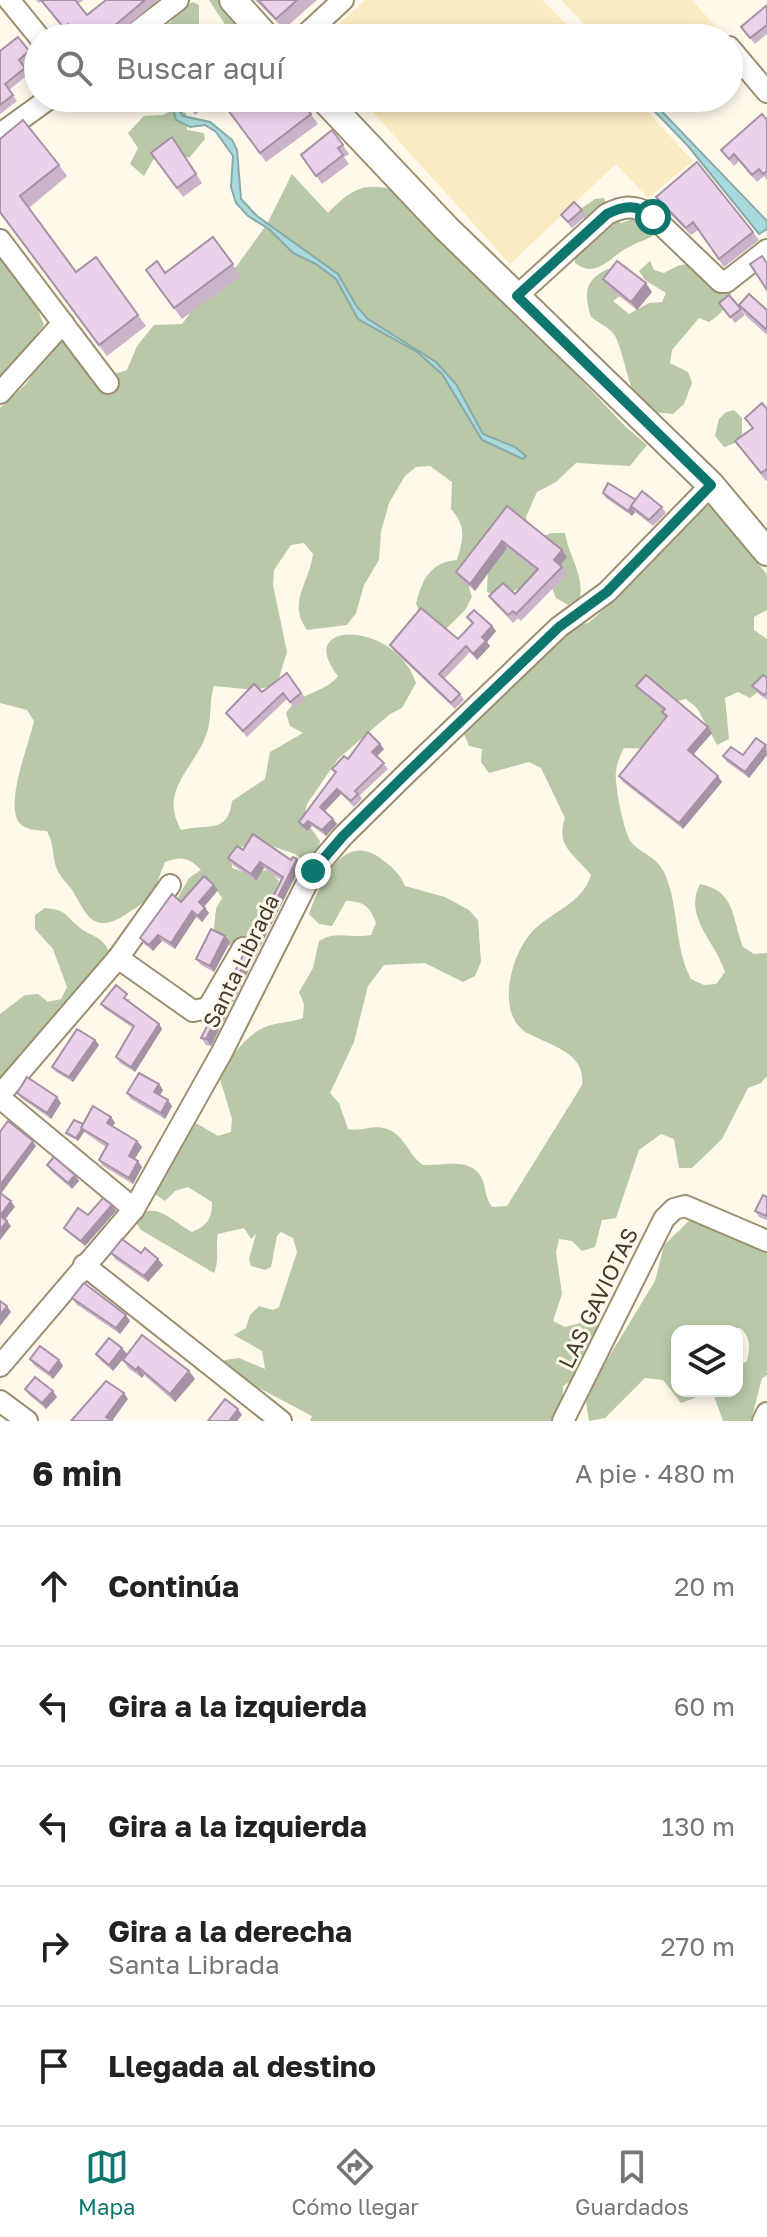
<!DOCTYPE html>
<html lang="es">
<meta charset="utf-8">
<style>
:root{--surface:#fff;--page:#f2f2f2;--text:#222;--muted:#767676;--line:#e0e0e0;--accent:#0f766e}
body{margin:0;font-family:"Golos Text",sans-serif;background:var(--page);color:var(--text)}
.controls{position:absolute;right:24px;bottom:24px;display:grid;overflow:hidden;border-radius:16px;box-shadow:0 4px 12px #0003}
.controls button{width:72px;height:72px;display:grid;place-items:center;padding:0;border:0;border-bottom:2px solid var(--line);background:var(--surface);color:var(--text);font:40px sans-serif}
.stop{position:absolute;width:24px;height:24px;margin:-18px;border:6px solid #0f766e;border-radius:50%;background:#fff}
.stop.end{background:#0f766e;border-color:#fff;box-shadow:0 2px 8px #0008}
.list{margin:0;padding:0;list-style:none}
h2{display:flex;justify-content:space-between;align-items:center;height:104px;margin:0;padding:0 32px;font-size:34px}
h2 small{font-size:26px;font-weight:400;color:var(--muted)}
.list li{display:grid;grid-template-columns:52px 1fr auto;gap:24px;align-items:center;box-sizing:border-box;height:120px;padding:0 32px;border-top:2px solid var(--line)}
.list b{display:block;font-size:30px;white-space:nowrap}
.list p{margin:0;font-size:26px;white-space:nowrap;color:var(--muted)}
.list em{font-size:26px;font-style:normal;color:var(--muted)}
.icon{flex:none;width:44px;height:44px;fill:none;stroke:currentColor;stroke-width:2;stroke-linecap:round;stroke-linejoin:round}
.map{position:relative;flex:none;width:767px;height:1421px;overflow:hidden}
.search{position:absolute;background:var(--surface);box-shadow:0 4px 12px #0003;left:24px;right:24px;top:24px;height:88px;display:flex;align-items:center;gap:20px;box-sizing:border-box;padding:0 28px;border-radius:44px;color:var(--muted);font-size:30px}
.sheet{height:704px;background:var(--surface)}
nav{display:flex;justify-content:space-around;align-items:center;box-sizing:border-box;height:112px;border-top:2px solid var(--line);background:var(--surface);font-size:22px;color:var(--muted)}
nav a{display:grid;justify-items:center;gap:4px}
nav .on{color:var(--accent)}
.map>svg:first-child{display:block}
.built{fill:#fcebc2}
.forest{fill:#b9c9a7}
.water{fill:#a8d9dc;stroke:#89aaa8;stroke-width:2}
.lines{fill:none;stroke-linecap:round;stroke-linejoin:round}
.minor-casing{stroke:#9c8f70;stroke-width:24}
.major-casing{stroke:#9c8f70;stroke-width:30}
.minor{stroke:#fff;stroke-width:20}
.major{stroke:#fff;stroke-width:26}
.wall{fill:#cbb4ca}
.shaded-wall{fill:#a592a4}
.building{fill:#ecd1eb;stroke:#a592a4;stroke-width:2}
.route{stroke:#0f766e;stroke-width:10}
.labels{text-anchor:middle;stroke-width:6;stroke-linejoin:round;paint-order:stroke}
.street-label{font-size:22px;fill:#413b2e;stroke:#fff9ec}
</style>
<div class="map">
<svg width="767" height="1421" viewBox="0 0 767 1421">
<rect width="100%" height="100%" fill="#fff9ec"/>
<g class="built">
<path d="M365 0H542L580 38H323Z"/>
<path d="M561 0H692L716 27 704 38H598Z"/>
<path d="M360 98H635L693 161 648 198 616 164 510 264Z"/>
</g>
<g class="forest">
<path d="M209 0H224L241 32 256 38H234Z"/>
<path d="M193 2 199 5V23L209 38H138L171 22 177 11Z"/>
<path d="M174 109 186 113 187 130 204 133 205 139 189 158 168 148 153 160 144 176 130 164 138 148 128 133 144 116 163 115Z"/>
<path d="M292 174 328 213C354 187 364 182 400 191L626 427 647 445 630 466 576 463 556 482 537 492 526 517 527 530 539 538 551 533H565C569 557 584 574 580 598L568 605 556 598 551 586 527 585 500 597 487 592 488 567 464 571 472 597 465 610 445 630 422 616 416 604C422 580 430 562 457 560 463 539 467 527 451 509L452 482 430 466 416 467 405 476 389 503 381 532 379 560 364 585 356 613 347 625 307 630C287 602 309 584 313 554L304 543 291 545 274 570 273 585 287 652 279 678 268 687 255 690 214 686C209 700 212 714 208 729 198 767 157 788 181 830 207 823 228 835 232 801L265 779 270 752 303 733 290 726 286 713C302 690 324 694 338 676 292 619 396 620 416 683L402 708 390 714 338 759 307 804 304 818 320 841 317 855 305 862 295 854 255 840 232 853V868L244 872 270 870 279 881C265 916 266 944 222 946L213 936 216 909 222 898 214 886 186 907 176 901 189 878 201 870C189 857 181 856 165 862 151 897 157 894 125 915 96 933 88 919 74 893 69 884 59 877 56 867 52 854 54 844 47 831 37 830 25 831 18 821 6 801 29 743 34 721L27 710 0 703V408L26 384 55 340 79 328 97 350 101 378 127 370 137 346 154 325 182 324 213 282 236 267 267 224Z"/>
<path d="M604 198 611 218 621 223 649 213 657 233C647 240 637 242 627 248 611 256 596 280 575 263L574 253 588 237 582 208 595 199Z"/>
<path d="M0 236 30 288 44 325 0 384Z"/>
<path d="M650 261 654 270 664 273C670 270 676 266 681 265 698 260 723 279 731 292 728 307 722 313 709 322L699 318 672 350 670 363 688 372 692 383 684 404 673 414 644 411C626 389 623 342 612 332 607 326 598 323 591 317 584 293 584 280 608 269L620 274V296L613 301 629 314 649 303 662 302 666 293 645 280 639 271Z"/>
<path d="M734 410 742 418V434L738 442 724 447 715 436 719 419 726 412Z"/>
<path d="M702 505 715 506 767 575V610L754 617V630L767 639V685L750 698 738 692 725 698 729 739 717 745 697 708 686 699 673 702 651 749 624 748C620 756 617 763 616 771 614 783 624 835 632 843 642 854 657 857 664 872 680 907 673 945 691 979L704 985 716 984 725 972C716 942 683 917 700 884 736 891 732 919 743 947L754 954 767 953V1076L761 1083 748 1088 722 1139 692 1168H679L674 1139 661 1134 639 1150 616 1218 602 1220 595 1247 582 1251 572 1241 559 1239 556 1252 562 1294 553 1321 565 1327 591 1320 601 1328 576 1378 563 1386 562 1421H310L312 1416 255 1386 241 1385 221 1365 225 1360 239 1358 265 1369 262 1351 234 1335 246 1328 250 1315 259 1306 273 1310 279 1307 297 1252 293 1238 281 1232 277 1236 271 1267 265 1270 251 1266 249 1259 256 1234 251 1239 244 1228 218 1234C215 1249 220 1259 214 1273L141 1230 133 1218C157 1200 170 1220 192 1232 207 1226 212 1219 212 1202L188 1187 175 1191 165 1201 153 1193 196 1123 218 1136 231 1132 232 1119 220 1079C229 1059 244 1036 265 1027 277 1022 290 1023 303 1018L304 1004 299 992 313 968 319 941C337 930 351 939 371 935L376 923C370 907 364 901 346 901L332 926 319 924 309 914C320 884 342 831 380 858 392 867 399 872 405 886L445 897 469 910 478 920 481 962 475 976 463 982 425 963 384 965 368 986 354 1042 330 1093 339 1103 348 1129C362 1132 373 1124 387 1129 405 1135 408 1155 423 1165 444 1166 476 1155 484 1184 486 1194 486 1198 492 1207L507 1206 582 1085C586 1054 553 1046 529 1034 495 1017 510 958 530 934 549 912 582 905 591 875 575 854 555 847 565 818L541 768 529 762 489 773 481 762 482 749 469 746 464 734 479 712 575 625 588 623 609 605Z"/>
<path d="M45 908C68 910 64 915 79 927 91 937 101 935 109 951L105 965 0 1091V1014L25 995 38 994 48 1002 61 999 67 987 53 949 35 929V915Z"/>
<path d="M693 1217 767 1238V1375L762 1378 751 1421H723L712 1391H737V1367L747 1361C750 1347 751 1337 740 1328L677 1331V1391H700L695 1398 681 1403 663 1380 645 1378 605 1418 589 1421 585 1396 655 1281 664 1245Z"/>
</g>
<g class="water">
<path d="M170 98 183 116 210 122 232 140 237 150 241 199 257 216 338 274 357 307 368 319 436 362 456 384 483 434 515 447 526 456 523 459 482 440 442 374 417 352 358 319 336 279 316 264 293 253 269 229 248 216 236 203 231 187 233 156 216 132 205 125 190 127 176 120Z"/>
<path d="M642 98H649L767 221V229L759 234 688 146Z"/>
</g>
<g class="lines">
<defs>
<g id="minor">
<path d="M9 0 40 38"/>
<path d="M129 38 178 0"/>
<path d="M302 38 343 0"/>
<path d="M729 47 767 92"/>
<path d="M0 134 50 98"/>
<path d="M0 240 108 383"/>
<path d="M517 296 607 214C624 206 632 205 649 213L721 282H726L767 250"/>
<path d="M0 393 63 323"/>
<path d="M118 958 193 1011 208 1008 243 948"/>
<path d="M0 1095 118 958 170 885"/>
<path d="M0 1098 134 1209"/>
<path d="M84 1265 281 1421"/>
<path d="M0 1366 134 1209 222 1052 313 871 343 836 409 771 559 627 607 592 711 485"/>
<path d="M0 1401 27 1421"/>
<path d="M563 1421 664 1219 674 1209 685 1206 767 1241"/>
<path d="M763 1421 767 1413"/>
</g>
<g id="major">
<path d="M233 0 267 38"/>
<path d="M323 98 446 228 711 485 767 552"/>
</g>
</defs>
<use href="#minor" class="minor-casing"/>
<use href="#major" class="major-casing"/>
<use href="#minor" class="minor"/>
<use href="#major" class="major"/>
</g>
<g class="wall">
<path d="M36 0H84L78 4 87 15 106 0H158L113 38H78L73 31 68 34 42 1 39 3Z"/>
<path d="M255 0H317L284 29Z"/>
<path d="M767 5V34L755 44 741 27Z"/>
<path d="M0 51H29L34 57 23 65 30 73 9 90 17 101 0 114Z"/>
<path d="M183 98H217L195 115Z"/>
<path d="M219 98H299L318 124 266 162Z"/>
<path d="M767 120V180L764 176 757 182 739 161 734 166 721 150Z"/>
<path d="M332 130 349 154 344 157 349 164 322 184 301 155Z"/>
<path d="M172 137 202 183 183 197 151 153Z"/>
<path d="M59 165 67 176 29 208 76 272 96 257 146 326 107 356 0 212Z"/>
<path d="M656 197 753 232 759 240 724 267 698 230 691 235 661 205Z"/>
<path d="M582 210 586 216 572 228 561 215Z"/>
<path d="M213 237 241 276 182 319 146 270 165 273Z"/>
<path d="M603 279 652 292 637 310 609 288Z"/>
<path d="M719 303 741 309 745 315 735 323Z"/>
<path d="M739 305 767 310V335L747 317Z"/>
<path d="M767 409V480L766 481 735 441 752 428 745 418Z"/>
<path d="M603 493 636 500 662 507 666 513 653 526 635 512 632 516 606 498Z"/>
<path d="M507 506 562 550 567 557 561 565 567 574 521 621 518 618 513 623 494 603 489 596 515 594 536 571 507 548 475 591 461 580 456 572Z"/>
<path d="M467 617 492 626 496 631 487 642 490 646 477 660 470 652 444 679 460 694 464 700 455 709 394 651 390 645 458 639 472 624Z"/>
<path d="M287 673 306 699 294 708 287 699 247 737 226 713 262 692Z"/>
<path d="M767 678V700L756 692 752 686Z"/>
<path d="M636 686 708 727 712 733 693 755 722 782 683 829 623 782 619 776 665 717 662 712 664 710 640 692Z"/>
<path d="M380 744 384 749 377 756 388 769 360 795 362 799 354 807 341 794 325 811 337 824 326 836 312 826 307 831 302 827 299 822 335 773 332 769Z"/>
<path d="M766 745 767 755 749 778 727 762 723 756 743 755Z"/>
<path d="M243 850 291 860 301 865 211 1046 206 1045 201 1038 281 880 264 868 256 881 233 865 228 858Z"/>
<path d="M218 890 204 907 209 913 202 922 196 917 175 949 162 941 153 951 144 944 140 938 181 902Z"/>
<path d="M225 936 230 942 214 972 201 965 196 959Z"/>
<path d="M131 999 129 1001 159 1024 162 1029 135 1072 120 1063 116 1057 133 1028 105 1009 101 1004Z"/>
<path d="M95 1040 99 1045 73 1082 56 1072 52 1067Z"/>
<path d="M159 1084 163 1090 160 1096 172 1106 165 1119 131 1099 127 1093Z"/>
<path d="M17 1093 61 1103 51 1119 21 1098Z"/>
<path d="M111 1117 115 1123 113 1126 142 1147 134 1159 142 1167 133 1184 103 1166 99 1160 106 1147 84 1132 78 1141 69 1136 66 1133 83 1125Z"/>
<path d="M47 1165 75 1175 79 1181 72 1189 51 1171Z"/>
<path d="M767 1197V1220L759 1217 755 1211Z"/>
<path d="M112 1205 116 1211 85 1246 68 1233 64 1228 88 1215Z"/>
<path d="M111 1253H141L163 1265 148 1282 115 1259Z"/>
<path d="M72 1298 130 1321 120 1334 76 1304Z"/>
<path d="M122 1348 127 1354 113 1371 100 1360 96 1354Z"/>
<path d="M30 1359 59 1360 63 1366 53 1379 34 1365Z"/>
<path d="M123 1360 189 1371 195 1379 175 1402 144 1375 142 1378 128 1368Z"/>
<path d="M25 1389 57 1397 46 1409 29 1395Z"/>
</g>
<g class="shaded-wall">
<path d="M646 283 652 292 637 310 631 302Z"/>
<path d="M631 507 635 512 632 516 628 511Z"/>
<path d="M502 541 507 548 475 591 470 584Z"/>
<path d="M562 550 567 557 559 567 554 560Z"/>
<path d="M492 626 496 631 487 642 490 646 477 660 473 654 482 637Z"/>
<path d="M708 727 712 733 692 756 688 750Z"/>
<path d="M380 744 384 749 376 757 372 752Z"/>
<path d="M766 745 767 755 749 778 745 772Z"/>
<path d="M718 776 722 782 683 829 679 823Z"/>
<path d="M337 789 341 794 324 812 320 807Z"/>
<path d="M333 819 337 824 326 836 322 830Z"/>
<path d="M308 821 312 826 307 831 303 826Z"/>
<path d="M297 859 301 865 211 1046 206 1039Z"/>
<path d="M260 862 264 868 256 881 251 874Z"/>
<path d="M214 885 218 890 203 908 199 902Z"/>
<path d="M205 908 209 913 202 922 198 916Z"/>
<path d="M192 911 196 917 175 949 171 943Z"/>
<path d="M158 935 162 941 153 951 149 945Z"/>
<path d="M225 936 230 942 214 972 210 966Z"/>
<path d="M159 1024 162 1029 135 1072 131 1067Z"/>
<path d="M95 1040 99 1045 73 1082 69 1077Z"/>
<path d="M159 1084 163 1090 158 1098 154 1092Z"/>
<path d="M57 1097 61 1103 51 1119 47 1113Z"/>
<path d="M168 1100 172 1106 165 1119 161 1113Z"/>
<path d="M111 1117 115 1123 111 1128 107 1123Z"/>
<path d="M82 1129 84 1132 78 1141 76 1138Z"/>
<path d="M33 1141 36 1146 0 1195V1185Z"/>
<path d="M137 1141 142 1147 133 1162 129 1156Z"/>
<path d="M138 1161 142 1167 133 1184 129 1178Z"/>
<path d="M75 1175 79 1181 72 1189 68 1183Z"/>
<path d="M11 1201 15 1207 4 1221 0 1216Z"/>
<path d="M112 1205 116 1211 85 1246 81 1241Z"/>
<path d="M7 1221 11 1226 0 1240V1230Z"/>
<path d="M158 1259 163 1265 148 1282 144 1276Z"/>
<path d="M7 1306 11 1312 0 1326V1315Z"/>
<path d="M126 1315 130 1321 120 1334 116 1328Z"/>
<path d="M122 1348 127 1354 113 1371 109 1365Z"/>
<path d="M59 1360 63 1366 53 1379 49 1373Z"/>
<path d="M138 1367 144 1375 142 1378 136 1370Z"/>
<path d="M189 1371 195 1379 175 1402 170 1394Z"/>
<path d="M53 1391 57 1397 46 1409 42 1403Z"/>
<path d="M124 1393 128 1399 112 1421 106 1417Z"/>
<path d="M238 1409 242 1415 237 1421H229Z"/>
</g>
<g class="building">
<path d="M41 0H75L87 15 106 0H145L100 38H79L68 24 63 27Z"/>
<path d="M258 0H297L276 19Z"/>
<path d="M767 5V25L750 38 741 27Z"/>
<path d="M18 37 29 51 19 60 25 68 5 84 13 95 0 105V51Z"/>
<path d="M183 98H198L188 105Z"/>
<path d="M219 98H299L311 114 260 153Z"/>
<path d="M762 114 767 120V171L763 174 759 169 752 175 734 154 729 159 721 150Z"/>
<path d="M23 120 59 165 20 196 76 272 96 257 138 315 99 345 0 212V139Z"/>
<path d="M332 130 343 145 338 148 343 155 316 176 301 155Z"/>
<path d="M172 137 196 174 177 188 151 153Z"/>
<path d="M697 162 753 232 719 259 693 222 686 228 656 197Z"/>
<path d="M574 202 582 210 568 222 561 215Z"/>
<path d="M213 237 233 264 174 308 146 270 157 261 165 273Z"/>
<path d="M762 256 767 263V290L750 264Z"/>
<path d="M617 261 646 283 631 302 603 279Z"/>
<path d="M749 294 767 310V330L739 305Z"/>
<path d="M729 295 741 309 730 317 719 303Z"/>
<path d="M762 403 767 409V469L761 473 735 441 753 428 745 418Z"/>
<path d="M608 483 636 500 628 511 603 493Z"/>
<path d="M642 491 662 507 649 520 631 506Z"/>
<path d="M507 506 562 550 554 560 562 567 516 614 513 611 508 615 489 596 503 583 515 594 538 569 502 541 470 584 456 572Z"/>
<path d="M421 608 458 639 473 623 467 617 474 610 492 626 482 637 486 641 473 654 466 646 439 674 460 694 451 703 390 645Z"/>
<path d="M287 673 301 693 290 702 283 693 243 731 226 713 254 684 262 692Z"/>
<path d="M646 675 708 727 688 750 718 776 679 823 619 776 667 716 662 712 665 709 636 686Z"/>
<path d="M763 675 767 678V692L764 695 752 686Z"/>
<path d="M368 732 380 744 372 752 384 763 355 791 358 794 351 801 337 789 320 807 333 819 322 830 308 821 303 826 299 822 336 772 332 769 344 756 348 759Z"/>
<path d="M756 738 766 745 745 772 723 756 731 747 743 755Z"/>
<path d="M253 834 291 860 293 857 297 859 206 1039 201 1038 283 877 260 862 251 874 228 858 237 846 243 850Z"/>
<path d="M204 876 214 885 199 902 205 908 198 916 192 911 171 943 158 935 149 945 140 938 172 894 181 902Z"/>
<path d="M211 929 225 936 210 966 196 959Z"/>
<path d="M116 985 127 994 124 998 159 1024 131 1067 116 1057 134 1026 101 1004Z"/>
<path d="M77 1029 95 1040 69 1077 52 1067Z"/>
<path d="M139 1073 159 1084 154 1092 168 1100 161 1113 127 1093Z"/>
<path d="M27 1077 57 1097 47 1113 17 1093Z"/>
<path d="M93 1106 111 1117 107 1123 137 1141 129 1156 138 1161 129 1178 99 1160 108 1144 81 1128Z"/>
<path d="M74 1120 83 1124 81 1128 82 1129 76 1138 66 1133Z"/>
<path d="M8 1121 33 1141 0 1185V1132Z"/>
<path d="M54 1157 75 1175 68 1183 47 1165Z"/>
<path d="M0 1193 11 1201 0 1216 7 1221 0 1230Z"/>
<path d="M763 1195 767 1197V1216L755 1211Z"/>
<path d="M103 1198 112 1205 81 1241 64 1228 78 1208 88 1215Z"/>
<path d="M122 1239 141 1253 145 1248 158 1259 144 1276 111 1253Z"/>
<path d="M84 1283 126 1315 116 1328 72 1298Z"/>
<path d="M0 1301 7 1306 0 1315Z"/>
<path d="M142 1335 189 1371 170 1394 138 1367 136 1370 123 1360Z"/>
<path d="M109 1338 122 1348 109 1365 96 1354Z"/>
<path d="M40 1346 59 1360 49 1373 30 1359Z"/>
<path d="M35 1377 53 1391 42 1403 25 1389Z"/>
<path d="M106 1381 124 1393 106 1417 112 1421H71Z"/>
<path d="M225 1399 238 1409 229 1421H208Z"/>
</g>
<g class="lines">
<path class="route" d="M313 871 343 836 409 771 559 627 607 592 711 485 517 296 607 214C625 205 637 204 653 217"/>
</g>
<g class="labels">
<g class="street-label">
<text transform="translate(241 961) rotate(-64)" y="8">Santa Librada</text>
<text transform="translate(598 1298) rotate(-64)" y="8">LAS GAVIOTAS</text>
</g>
</g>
</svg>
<div class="controls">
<button><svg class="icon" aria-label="layers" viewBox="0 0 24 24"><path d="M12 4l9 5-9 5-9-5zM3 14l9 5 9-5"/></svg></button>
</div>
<div class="stop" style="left:653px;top:217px"></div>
<div class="stop end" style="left:313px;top:871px"></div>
<div class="search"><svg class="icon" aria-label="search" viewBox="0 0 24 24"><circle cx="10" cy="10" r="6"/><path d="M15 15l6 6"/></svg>Buscar aquí</div>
</div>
<section class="sheet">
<h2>6 min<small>A pie · 480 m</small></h2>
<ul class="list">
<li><svg class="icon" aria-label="ahead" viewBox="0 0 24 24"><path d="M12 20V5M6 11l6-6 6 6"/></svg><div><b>Continúa</b></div><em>20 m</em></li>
<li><svg class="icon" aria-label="left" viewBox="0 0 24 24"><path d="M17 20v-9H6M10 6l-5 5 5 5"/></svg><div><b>Gira a la izquierda</b></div><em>60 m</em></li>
<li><svg class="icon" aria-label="left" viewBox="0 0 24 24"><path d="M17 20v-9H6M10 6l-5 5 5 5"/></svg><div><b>Gira a la izquierda</b></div><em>130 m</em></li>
<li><svg class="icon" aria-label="right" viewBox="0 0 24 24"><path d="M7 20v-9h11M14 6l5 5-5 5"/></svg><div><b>Gira a la derecha</b><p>Santa Librada</p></div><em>270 m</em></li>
<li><svg class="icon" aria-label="arrive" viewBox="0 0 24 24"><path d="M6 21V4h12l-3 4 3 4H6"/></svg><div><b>Llegada al destino</b></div></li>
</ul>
</section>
<nav>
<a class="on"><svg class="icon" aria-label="map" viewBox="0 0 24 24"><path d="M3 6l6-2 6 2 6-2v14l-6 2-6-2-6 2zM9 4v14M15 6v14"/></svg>Mapa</a>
<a><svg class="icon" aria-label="directions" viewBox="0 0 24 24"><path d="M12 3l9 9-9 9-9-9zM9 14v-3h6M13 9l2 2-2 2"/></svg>Cómo llegar</a>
<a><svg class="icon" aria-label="saved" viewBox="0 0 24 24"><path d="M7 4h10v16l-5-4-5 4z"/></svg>Guardados</a>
</nav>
